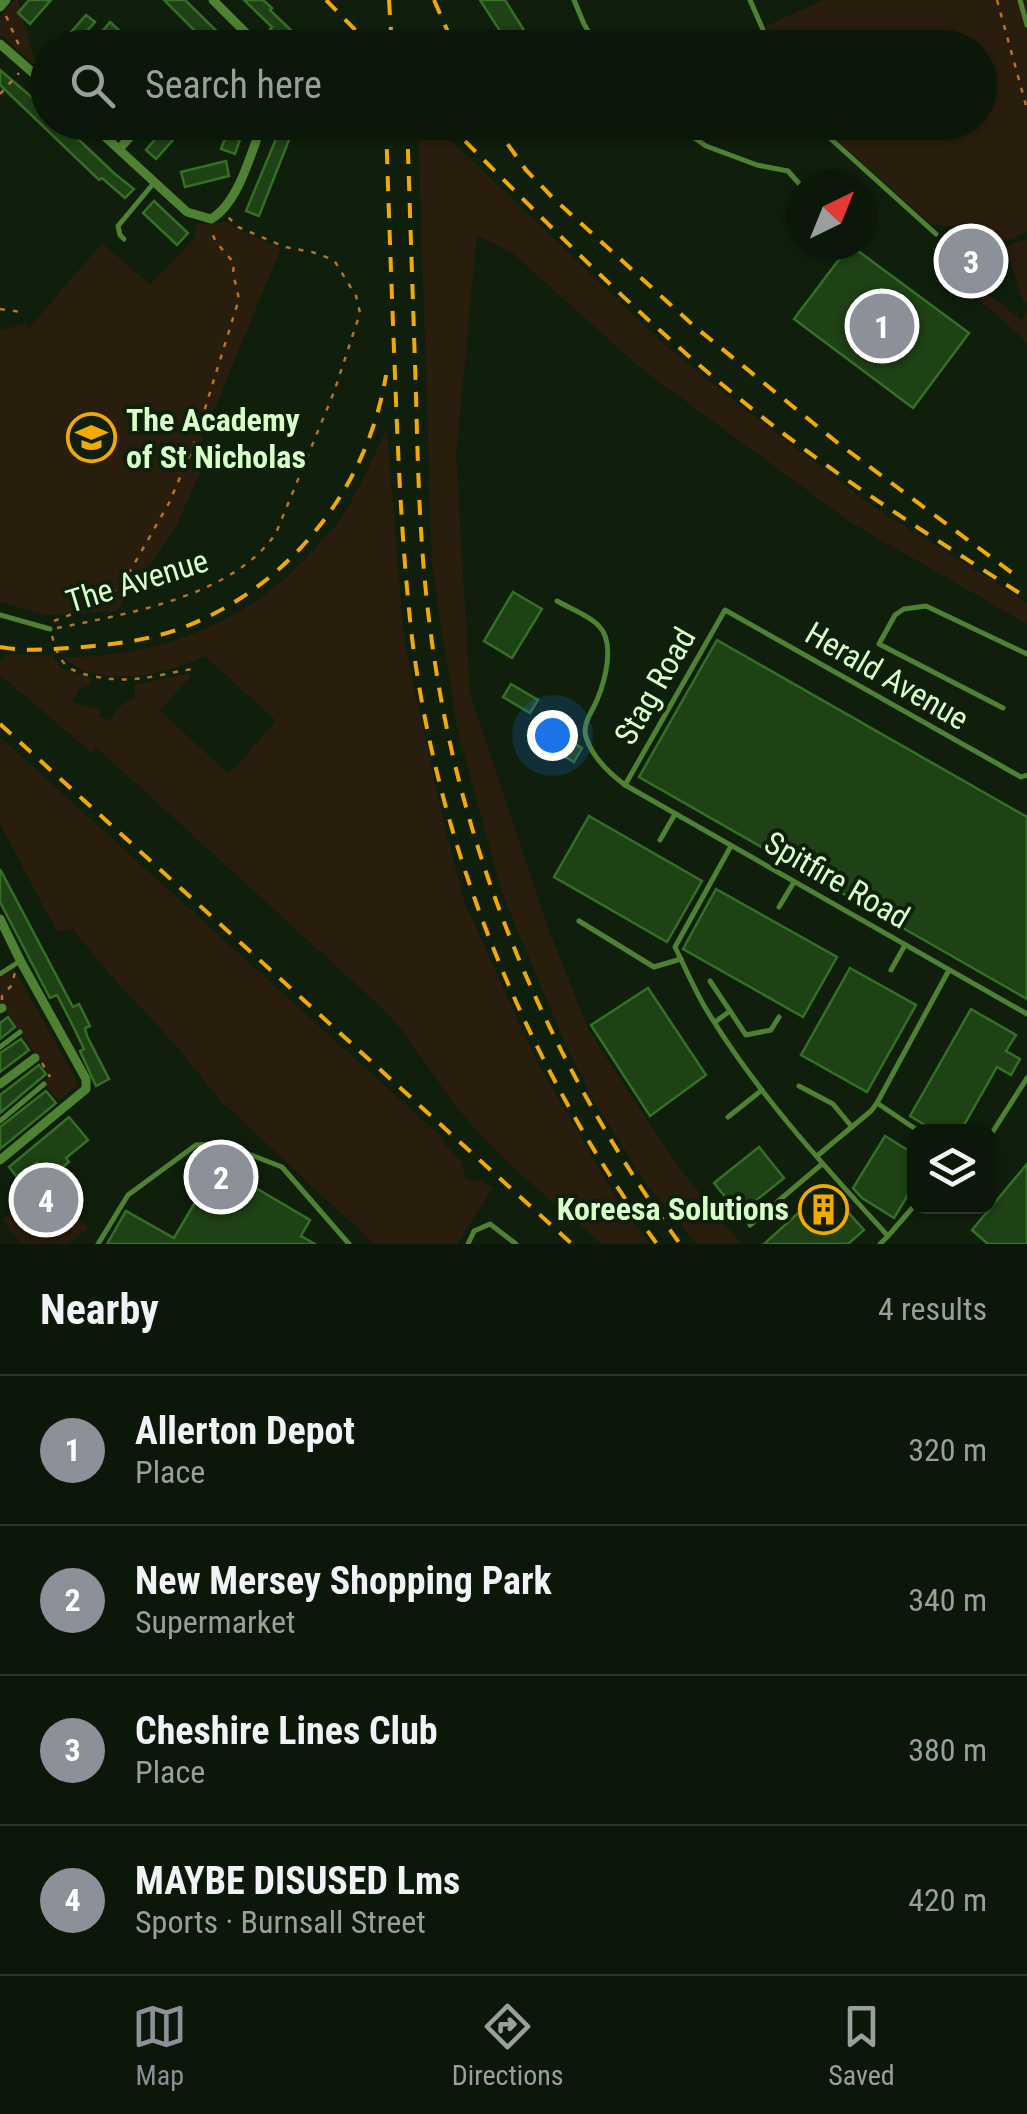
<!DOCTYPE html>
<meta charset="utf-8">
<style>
:root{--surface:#0b1708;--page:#142012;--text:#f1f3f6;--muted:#9a9f9c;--line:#2b3629;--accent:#8c9099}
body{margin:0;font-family:"Roboto Condensed",sans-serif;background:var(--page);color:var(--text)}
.controls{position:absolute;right:30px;bottom:30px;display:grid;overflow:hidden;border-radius:20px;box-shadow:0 2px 8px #0004}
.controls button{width:90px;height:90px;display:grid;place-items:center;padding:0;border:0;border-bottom:2px solid var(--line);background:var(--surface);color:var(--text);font:50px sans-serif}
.compass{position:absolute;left:787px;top:170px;width:90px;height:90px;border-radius:50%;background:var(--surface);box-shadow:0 2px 8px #0004;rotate:43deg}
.you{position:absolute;left:552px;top:735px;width:35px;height:35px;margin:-25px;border:8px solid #fff;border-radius:50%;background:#1a73e8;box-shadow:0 0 0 15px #1a73e833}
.badge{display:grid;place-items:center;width:65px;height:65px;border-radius:50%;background:var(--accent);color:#fff;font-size:32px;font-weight:700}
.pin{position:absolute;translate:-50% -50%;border:5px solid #fff;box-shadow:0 2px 10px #0006}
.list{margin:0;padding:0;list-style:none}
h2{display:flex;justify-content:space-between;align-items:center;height:130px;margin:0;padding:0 40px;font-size:42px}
h2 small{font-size:32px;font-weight:400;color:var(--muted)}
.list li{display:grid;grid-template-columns:65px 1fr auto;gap:30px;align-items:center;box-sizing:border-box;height:150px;padding:0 40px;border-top:2px solid var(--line)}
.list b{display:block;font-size:38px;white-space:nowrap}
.list p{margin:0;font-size:32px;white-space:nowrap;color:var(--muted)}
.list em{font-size:32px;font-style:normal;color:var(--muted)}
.icon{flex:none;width:55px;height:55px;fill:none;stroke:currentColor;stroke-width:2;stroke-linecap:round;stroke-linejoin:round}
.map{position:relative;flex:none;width:1027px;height:1244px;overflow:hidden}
.search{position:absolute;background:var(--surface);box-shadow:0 2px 8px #0004;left:30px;right:30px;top:30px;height:110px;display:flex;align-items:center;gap:25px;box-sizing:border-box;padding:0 35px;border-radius:55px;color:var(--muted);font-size:38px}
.sheet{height:730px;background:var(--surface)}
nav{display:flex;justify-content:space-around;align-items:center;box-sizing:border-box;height:140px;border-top:2px solid var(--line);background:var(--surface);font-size:28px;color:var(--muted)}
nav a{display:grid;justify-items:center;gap:5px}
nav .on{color:var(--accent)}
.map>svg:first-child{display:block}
.green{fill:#291d0d}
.building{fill:#1e4115;stroke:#356f26;stroke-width:2.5}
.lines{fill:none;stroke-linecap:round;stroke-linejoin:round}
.path{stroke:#b77324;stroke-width:2.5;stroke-dasharray:5 8;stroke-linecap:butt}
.lane{stroke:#4f8132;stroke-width:5}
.street{stroke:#4f8132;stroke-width:9}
.rail{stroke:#f3aa00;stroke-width:4;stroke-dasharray:15 12;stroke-linecap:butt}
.labels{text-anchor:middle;stroke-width:8;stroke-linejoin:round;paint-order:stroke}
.poi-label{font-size:32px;font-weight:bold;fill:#d8ffc8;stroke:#0f1f0b;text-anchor:start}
.street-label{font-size:32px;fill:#d8ffc8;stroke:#0f1f0b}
</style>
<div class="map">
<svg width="1027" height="1244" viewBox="0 0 1027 1244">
<rect width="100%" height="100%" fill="#0f1f0b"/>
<g class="green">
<path d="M14 0H18L36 66 0 34V17Z"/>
<path d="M824 0H1027V232L994 246 961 228 931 224 817 123 980 122V48L775 47 766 26Z"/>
<path d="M418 123H433L662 342 743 408 870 504 1027 603V624L853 524 643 370 512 253 477 235 456 455 470 693 550 933 588 1029 675 1162 741 1244H697L649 1188 597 1106 564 1041 502 893 457 728 432 566Z"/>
<path d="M227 222 239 230 281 248 196 454 202 468 176 527 117 611 46 615 0 602V331L25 323 29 328 102 243 150 285 193 239 197 224Z"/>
<path d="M1027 239V302L1024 303 1005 246Z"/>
<path d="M936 262H946L1022 320 1027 310V343L995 313 935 264Z"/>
<path d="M387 429 404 640 442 814 464 901 536 1060 621 1206 650 1244H602C555 1203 503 1164 464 1116 435 1082 415 1042 384 1010L96 747 91 752 0 675V662L7 654 53 656 61 668 93 678 88 686 79 689 72 702 100 709 99 717 112 720C116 707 123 703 135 698V685L188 673 190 677 160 711 229 774 276 721 205 656C168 675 96 690 63 657 158 658 246 623 311 553 321 541 333 530 341 518 360 489 372 459 387 429Z"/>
<path d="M0 737 444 1139V1143L462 1162 465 1177 471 1181 482 1180 493 1188 457 1244H374L220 1100 177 1047 98 961 73 929 57 932 0 824Z"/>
<path d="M14 969 76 1079 77 1085 58 1101 43 1082 50 1076 0 1002V978Z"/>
<path d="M51 1181 88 1229 68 1244H21L2 1220Z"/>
</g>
<g class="building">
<path d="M29 0H51L30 24 18 13Z"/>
<path d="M164 0H185L234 48H212Z"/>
<path d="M244 0H263L272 8 270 10 298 37 288 47 270 29 272 27Z"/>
<path d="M480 0H505L530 40 518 48H511Z"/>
<path d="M86 15 95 22 72 48H57Z"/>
<path d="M110 22 138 48H117L101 33Z"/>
<path d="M0 70 48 111V122H60L115 174 134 189 125 198 102 178 99 180 0 85Z"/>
<path d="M170 122H189L156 159 146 150Z"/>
<path d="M231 122H246L235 154 221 149Z"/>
<path d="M283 122H296L259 216 246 211Z"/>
<path d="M226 161 229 176 185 187 181 172Z"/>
<path d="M154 201 188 233 177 245 143 213Z"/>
<path d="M955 232 994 259 992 262 1000 268 996 275 999 276 990 289 939 254Z"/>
<path d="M850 245 969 333 913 408 794 319Z"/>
<path d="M513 592 542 609 512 658 484 641Z"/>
<path d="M717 640 1027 817V999L639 777Z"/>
<path d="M511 684 538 700 530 713 503 697Z"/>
<path d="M541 713 567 728 562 736 582 748 574 762 528 735Z"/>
<path d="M589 816 702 881 667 942 554 877Z"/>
<path d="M0 869 73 1007 79 1004 90 1026 85 1028 87 1036 109 1079 96 1086 80 1051 84 1049 71 1022 57 995 50 998 0 902Z"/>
<path d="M716 889 837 957 803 1017 683 949Z"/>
<path d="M850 968 916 1005 867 1092 801 1055Z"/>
<path d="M648 988 706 1075 650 1116 591 1025Z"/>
<path d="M971 1009 1016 1035 1006 1051 1020 1059 1011 1075 997 1067 960 1132H937L910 1116Z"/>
<path d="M8 1017 15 1027 0 1039V1023Z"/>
<path d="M21 1039 29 1050 0 1072V1053Z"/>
<path d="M39 1065 46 1074 0 1113V1095Z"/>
<path d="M46 1091 56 1103 0 1149V1127Z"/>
<path d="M69 1117 88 1140 66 1158 69 1162 49 1178 37 1163 22 1176 20 1174 16 1176 9 1167Z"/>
<path d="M885 1136 914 1154V1185L894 1218 862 1198 853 1188Z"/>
<path d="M759 1147 784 1178 739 1214 714 1183Z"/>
<path d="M1027 1164V1244H988L972 1230Z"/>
<path d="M217 1165 310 1220 301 1236 315 1244H107L126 1211 174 1238Z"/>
<path d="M826 1188 864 1230 848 1244H764Z"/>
</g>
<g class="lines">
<g class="path">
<path d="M997 0 1027 109"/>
<path d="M6 16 21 50"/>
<path d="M0 94 19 73"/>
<path d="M0 309 21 312"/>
<path d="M54 621 103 602 125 580 169 503 193 447 239 299 233 273 234 263 216 242 210 229"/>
<path d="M57 628C127 614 234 596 276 533L334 392 360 313 356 296 334 260 312 252 285 247 238 227 228 217"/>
<path d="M52 636C55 646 58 658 66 665 71 670 80 673 88 675 131 685 151 676 192 669"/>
<path d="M2 1000V996L12 985 15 972"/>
<path d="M42 1063 50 1077"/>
</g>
<g class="lane">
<path d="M574 0 584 24 598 48"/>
<path d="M750 0 771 48"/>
<path d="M1020 0 1027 25"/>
<path d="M672 122 706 146 757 165 788 171 802 187"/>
<path d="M812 122 936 234"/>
<path d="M124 239 120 235 118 226 153 184"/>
<path d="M557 601C569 608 588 615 598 625 616 642 605 681 597 700 592 712 582 724 586 737 592 757 609 773 625 785L1027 1014"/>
<path d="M0 615 50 629"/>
<path d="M1003 708 879 644 895 615 904 609 926 606 1027 654"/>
<path d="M625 785 725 610 1021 777 1027 775"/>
<path d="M660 840 675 814"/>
<path d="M731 846 675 947C685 967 694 989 706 1009 756 1092 823 1165 888 1236L914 1206"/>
<path d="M779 907 794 882"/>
<path d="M579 921 654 967 681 959"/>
<path d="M891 970 905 945"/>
<path d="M0 974 20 961"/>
<path d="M710 981 746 1035 771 1030 779 1017"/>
<path d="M715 1022 730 1011"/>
<path d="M0 1047 20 1032"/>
<path d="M799 1086 833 1104 852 1127"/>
<path d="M877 1103 920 1132"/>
<path d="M728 1117 762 1090"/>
<path d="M0 1121 44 1084"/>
<path d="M990 1136 1027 1078"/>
<path d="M817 1156 871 1111 877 1103 949 970"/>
<path d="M750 1225 822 1164"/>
<path d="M98 1244 128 1195 196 1145 223 1144 282 1167 349 1244"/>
<path d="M468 1244 474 1231 490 1224 516 1244"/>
<path d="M880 1244 888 1236"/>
</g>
<g class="street">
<path d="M213 0 261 48"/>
<path d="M0 7 6 0"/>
<path d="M0 44 48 86"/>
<path d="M89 122 187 212 211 219C239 203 251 152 263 122"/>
<path d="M119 149 144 122"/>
<path d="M0 919 21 962 86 1079V1089L0 1160"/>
<path d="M0 1009 2 1008"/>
<path d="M0 1084 35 1058"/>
</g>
<g class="rail">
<path d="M326 0 373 48"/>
<path d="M389 0 392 48"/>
<path d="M434 0 455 48"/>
<path d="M386 122C389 224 393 325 397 426 400 497 404 567 412 638 439 853 529 1070 657 1244"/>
<path d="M407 122C410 213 413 304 416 394 418 475 420 555 431 635 460 858 549 1063 680 1244"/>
<path d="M446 122C543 219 639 318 746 404 834 476 931 536 1027 598"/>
<path d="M492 122 526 170 553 198 694 326 839 444 1019 578"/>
<path d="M0 647C28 652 55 649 83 647 119 644 155 639 187 626 292 584 368 486 386 375"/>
<path d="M0 724 572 1244"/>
</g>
</g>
<defs>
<symbol id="school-ring" viewBox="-11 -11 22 22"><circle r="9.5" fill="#0f1f0b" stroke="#f3aa00" stroke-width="1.5"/><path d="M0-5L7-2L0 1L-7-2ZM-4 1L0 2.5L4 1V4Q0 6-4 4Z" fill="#f3aa00"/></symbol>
<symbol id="building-ring" viewBox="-11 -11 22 22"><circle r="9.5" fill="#0f1f0b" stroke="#f3aa00" stroke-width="1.5"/><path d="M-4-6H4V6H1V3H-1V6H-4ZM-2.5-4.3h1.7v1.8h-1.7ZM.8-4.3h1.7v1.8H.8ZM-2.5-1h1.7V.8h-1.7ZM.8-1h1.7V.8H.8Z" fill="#f3aa00"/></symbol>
</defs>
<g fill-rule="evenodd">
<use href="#school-ring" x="64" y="410" width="55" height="55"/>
<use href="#building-ring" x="796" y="1182" width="55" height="55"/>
</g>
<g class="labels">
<g class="poi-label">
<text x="126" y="431">The Academy<tspan x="126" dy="37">of St Nicholas</tspan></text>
<text x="789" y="1220" text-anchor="end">Koreesa Solutions</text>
</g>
<g class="street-label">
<text transform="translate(137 581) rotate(-17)" y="11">The Avenue</text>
<text transform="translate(887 676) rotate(30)" y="11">Herald Avenue</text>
<text transform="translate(655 686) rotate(-60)" y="11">Stag Road</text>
<text transform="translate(837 880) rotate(30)" y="11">Spitfire Road</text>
</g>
</g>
</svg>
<div class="controls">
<button><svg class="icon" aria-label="layers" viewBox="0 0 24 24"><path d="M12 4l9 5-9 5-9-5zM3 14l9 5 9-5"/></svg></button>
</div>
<svg class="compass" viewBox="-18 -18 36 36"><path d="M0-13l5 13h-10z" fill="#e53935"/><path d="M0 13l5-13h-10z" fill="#9a9f9c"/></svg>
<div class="you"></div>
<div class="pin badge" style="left:882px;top:326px">1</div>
<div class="pin badge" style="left:221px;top:1177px">2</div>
<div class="pin badge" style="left:971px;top:261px">3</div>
<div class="pin badge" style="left:46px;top:1200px">4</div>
<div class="search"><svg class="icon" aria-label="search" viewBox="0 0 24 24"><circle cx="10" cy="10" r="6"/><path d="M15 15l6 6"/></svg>Search here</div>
</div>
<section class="sheet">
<h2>Nearby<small>4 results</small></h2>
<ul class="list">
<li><span class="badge">1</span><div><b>Allerton Depot</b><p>Place</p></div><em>320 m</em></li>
<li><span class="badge">2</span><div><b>New Mersey Shopping Park</b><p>Supermarket</p></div><em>340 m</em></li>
<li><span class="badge">3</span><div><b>Cheshire Lines Club</b><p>Place</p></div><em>380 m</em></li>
<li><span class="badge">4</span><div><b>MAYBE DISUSED Lms</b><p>Sports · Burnsall Street</p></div><em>420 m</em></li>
</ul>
</section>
<nav>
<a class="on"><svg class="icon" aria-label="map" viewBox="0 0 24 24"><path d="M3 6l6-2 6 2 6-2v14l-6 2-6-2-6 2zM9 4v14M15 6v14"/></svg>Map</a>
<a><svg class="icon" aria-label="directions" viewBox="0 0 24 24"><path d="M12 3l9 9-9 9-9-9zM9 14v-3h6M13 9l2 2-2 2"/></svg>Directions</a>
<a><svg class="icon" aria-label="saved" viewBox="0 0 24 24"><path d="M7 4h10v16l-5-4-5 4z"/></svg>Saved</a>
</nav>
